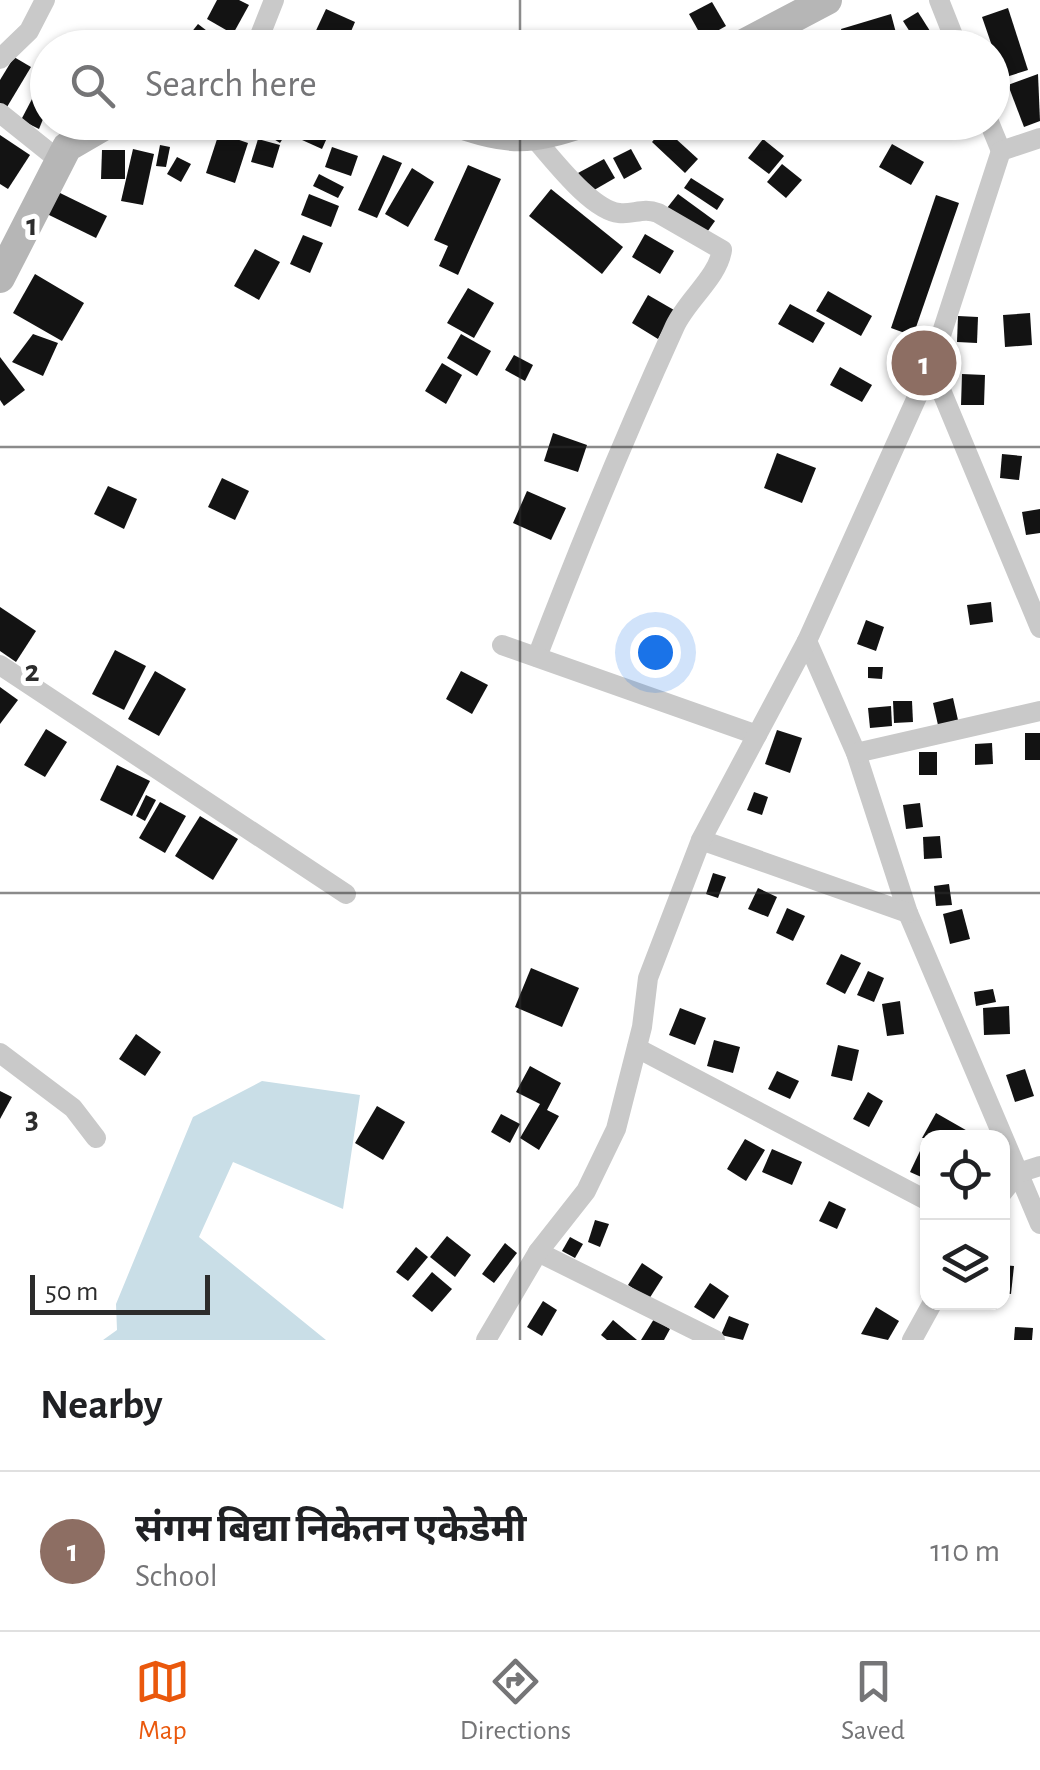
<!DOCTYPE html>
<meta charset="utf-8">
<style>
:root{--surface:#fff;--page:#f2f2f2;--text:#202124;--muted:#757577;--line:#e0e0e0;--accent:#ea580c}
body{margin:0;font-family:"Alegreya Sans","Noto Sans Devanagari",sans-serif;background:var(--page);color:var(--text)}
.controls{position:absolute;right:30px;bottom:30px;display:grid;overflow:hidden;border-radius:20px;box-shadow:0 2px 8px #0004}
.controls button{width:90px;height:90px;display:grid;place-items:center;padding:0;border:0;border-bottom:2px solid var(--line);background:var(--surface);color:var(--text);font:50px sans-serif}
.scale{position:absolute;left:30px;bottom:25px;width:180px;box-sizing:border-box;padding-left:10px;border:5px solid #2c2c2c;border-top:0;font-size:28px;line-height:35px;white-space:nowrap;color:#2c2c2c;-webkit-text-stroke:8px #fff;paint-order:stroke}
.you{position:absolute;left:655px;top:652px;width:35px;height:35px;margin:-25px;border:8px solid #fff;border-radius:50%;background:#1a73e8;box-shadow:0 0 0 15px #1a73e833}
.badge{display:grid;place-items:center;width:65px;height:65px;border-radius:50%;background:var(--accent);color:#fff;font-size:32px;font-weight:700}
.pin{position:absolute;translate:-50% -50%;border:5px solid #fff;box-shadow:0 2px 10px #0006}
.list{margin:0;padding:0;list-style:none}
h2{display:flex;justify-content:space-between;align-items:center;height:130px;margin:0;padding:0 40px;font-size:42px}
h2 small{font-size:32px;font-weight:400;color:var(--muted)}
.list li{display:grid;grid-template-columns:65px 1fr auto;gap:30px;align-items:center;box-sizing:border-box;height:160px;padding:0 40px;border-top:2px solid var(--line)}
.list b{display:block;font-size:38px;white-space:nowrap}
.list p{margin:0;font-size:32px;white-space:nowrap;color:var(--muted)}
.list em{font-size:32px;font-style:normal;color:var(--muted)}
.icon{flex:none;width:55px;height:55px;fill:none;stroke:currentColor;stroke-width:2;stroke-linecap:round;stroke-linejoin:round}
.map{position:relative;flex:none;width:1040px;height:1340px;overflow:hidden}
.search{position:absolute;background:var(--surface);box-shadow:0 2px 8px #0004;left:30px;right:30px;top:30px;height:110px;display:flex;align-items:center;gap:25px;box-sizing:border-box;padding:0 35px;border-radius:55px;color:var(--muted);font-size:38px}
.sheet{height:290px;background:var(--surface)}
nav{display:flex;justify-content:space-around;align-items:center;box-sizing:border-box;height:140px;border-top:2px solid var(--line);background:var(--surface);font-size:28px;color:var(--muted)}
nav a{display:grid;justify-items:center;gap:5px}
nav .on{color:var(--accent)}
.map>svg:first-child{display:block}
.water{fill:#c9dee7}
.building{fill:#131313}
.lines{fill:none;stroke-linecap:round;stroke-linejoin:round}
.street{stroke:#c9c9c9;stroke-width:20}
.secondary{stroke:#b6b6b6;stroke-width:30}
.grid{fill:none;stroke:#2c2c2c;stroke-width:2.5;stroke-opacity:0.55}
.grid-label{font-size:32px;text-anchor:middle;font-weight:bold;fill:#2c2c2c;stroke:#fff;stroke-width:10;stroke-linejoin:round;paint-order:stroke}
</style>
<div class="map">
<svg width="1040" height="1340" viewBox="0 0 1040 1340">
<rect width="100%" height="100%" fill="#fff"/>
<path class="water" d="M262 1081 360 1095 343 1209 233 1162 199 1237 326 1340H103L117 1330 116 1304 193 1117Z"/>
<g class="building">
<path d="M217 0H239L249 5 233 34 207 19Z"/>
<path d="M712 2 726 26 703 39 689 14Z"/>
<path d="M1008 8 1028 70 1003 78 982 17Z"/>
<path d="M326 9 355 22 344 48 313 37Z"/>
<path d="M918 12 930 31 915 40 903 21Z"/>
<path d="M891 14 900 48H846L841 29Z"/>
<path d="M198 24 224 44 221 48H189L183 43Z"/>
<path d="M14 57 31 67 7 107 0 103V80Z"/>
<path d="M1038 74 1040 121 1024 127 1008 85Z"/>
<path d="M32 99 48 107 39 129 21 120Z"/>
<path d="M258 122H293L280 143 255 127Z"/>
<path d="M297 122H317L331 129 322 149 291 135Z"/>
<path d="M664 128 698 159 685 173 652 142Z"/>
<path d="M219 133 248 143 235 183 206 173Z"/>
<path d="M0 135 30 155 8 189 0 184Z"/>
<path d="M258 139 280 145 273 168 251 162Z"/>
<path d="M763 139 784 156 769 174 748 158Z"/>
<path d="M892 144 924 162 911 185 879 167Z"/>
<path d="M160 145 170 147 166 167 156 166Z"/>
<path d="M332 147 358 156 351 176 325 167Z"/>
<path d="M133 149 154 154 143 205 121 201Z"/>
<path d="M631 149 642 169 624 179 613 158Z"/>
<path d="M102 150H125V179H101Z"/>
<path d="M383 155 402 163 377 218 358 210Z"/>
<path d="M177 157 191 164 181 182 167 174Z"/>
<path d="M604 159 615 178 589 193 578 173Z"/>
<path d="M782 164 802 180 786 198 767 182Z"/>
<path d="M468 165 501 179 458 275 439 266 448 246 434 240Z"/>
<path d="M412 168 434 182 408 227 385 214Z"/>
<path d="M319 174 344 187 338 198 313 186Z"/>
<path d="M691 178 724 199 717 210 684 188Z"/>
<path d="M551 189 623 247 602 274 529 216Z"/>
<path d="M58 192 107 216 96 238 47 214Z"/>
<path d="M309 194 339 206 331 227 301 215Z"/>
<path d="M678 194 715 221 705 235 667 208Z"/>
<path d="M936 195 959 203 913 336 891 328Z"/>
<path d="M645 234 674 251 660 274 632 257Z"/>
<path d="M303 235 323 243 310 273 290 264Z"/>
<path d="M255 249 280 262 259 300 234 286Z"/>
<path d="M35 274 84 303 62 341 13 313Z"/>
<path d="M468 288 494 303 474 338 447 323Z"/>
<path d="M828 291 872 316 861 336 816 311Z"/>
<path d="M648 295 674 310 658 339 632 323Z"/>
<path d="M790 304 825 323 813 343 778 324Z"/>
<path d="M1030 313 1032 345 1005 347 1003 315Z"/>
<path d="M958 316 978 317 977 343 957 342Z"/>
<path d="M33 334 58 343 43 376 12 362Z"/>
<path d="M461 334 491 351 477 376 447 358Z"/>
<path d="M514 355 533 365 525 381 505 370Z"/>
<path d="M0 357 25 390 4 406 0 400Z"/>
<path d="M442 363 462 375 446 404 425 391Z"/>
<path d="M840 367 872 385 862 402 830 385Z"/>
<path d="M962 374 985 375 984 405H961Z"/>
<path d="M553 433 587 445 578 472 544 461Z"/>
<path d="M777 453 816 468 802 503 764 488Z"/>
<path d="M1002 454 1022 456 1019 480 1000 478Z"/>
<path d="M222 478 249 491 235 520 208 507Z"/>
<path d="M108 486 137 499 124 529 94 514Z"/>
<path d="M527 491 566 508 551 540 513 523Z"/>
<path d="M1040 509V533L1026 535 1022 512Z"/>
<path d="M991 602 993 622 970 625 967 605Z"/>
<path d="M0 607 36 631 16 662 0 651Z"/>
<path d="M866 620 884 627 876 651 857 644Z"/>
<path d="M115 650 146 666 124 710 92 694Z"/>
<path d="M868 667H883L882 679 868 678Z"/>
<path d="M155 671 186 689 159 736 128 719Z"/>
<path d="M461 671 488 685 472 714 446 699Z"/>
<path d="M0 687 18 700 0 724Z"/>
<path d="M953 698 958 720 938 725 933 703Z"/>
<path d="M893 701H912L913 722 894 723Z"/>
<path d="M891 706 892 726 870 728 868 708Z"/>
<path d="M46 729 67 742 45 777 24 765Z"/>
<path d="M777 730 802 738 790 773 765 764Z"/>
<rect x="1025" y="733" width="15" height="27"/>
<path d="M992 743 993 764 975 765V744Z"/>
<rect x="919" y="752" width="18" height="23"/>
<path d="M117 765 150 781 132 816 100 800Z"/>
<path d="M754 792 768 797 762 815 747 810Z"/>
<path d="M146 795 156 800 145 821 136 816Z"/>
<path d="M160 802 186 816 165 853 139 838Z"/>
<path d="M920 803 923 827 906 829 903 805Z"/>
<path d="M200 816 238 839 213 880 175 856Z"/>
<path d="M940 836 942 858 924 859 923 837Z"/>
<path d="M713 873 726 877 718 898 706 894Z"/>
<path d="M949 884 952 905 936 906 934 886Z"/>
<path d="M758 888 777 897 768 917 748 909Z"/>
<path d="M787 908 805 916 793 941 776 933Z"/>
<path d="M962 909 970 939 950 944 943 914Z"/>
<path d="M841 954 861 963 845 994 826 984Z"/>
<path d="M531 968 579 988 562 1027 515 1007Z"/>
<path d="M868 971 884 978 874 1002 857 995Z"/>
<path d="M993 989 996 1002 976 1006 974 992Z"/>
<path d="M900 1001 904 1034 887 1036 882 1004Z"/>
<path d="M1009 1006 1010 1034 984 1035 983 1008Z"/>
<path d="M680 1008 706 1018 695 1045 669 1035Z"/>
<path d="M136 1034 161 1052 145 1076 119 1059Z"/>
<path d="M714 1040 740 1047 733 1073 707 1066Z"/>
<path d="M838 1045 859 1050 852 1081 831 1076Z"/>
<path d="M530 1066 561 1083 547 1110 559 1116 539 1150 520 1138 540 1104 516 1092Z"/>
<path d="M1025 1069 1034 1096 1015 1102 1006 1075Z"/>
<path d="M777 1071 799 1081 790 1099 768 1089Z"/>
<path d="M0 1091 12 1097 0 1119Z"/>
<path d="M868 1092 883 1101 869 1127 853 1119Z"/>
<path d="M377 1106 405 1122 383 1160 355 1143Z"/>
<path d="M936 1113 971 1133 968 1138H922Z"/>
<path d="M501 1114 520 1124 510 1143 491 1132Z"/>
<path d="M745 1139 765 1150 746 1181 727 1169Z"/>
<path d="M772 1149 802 1162 792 1185 762 1172Z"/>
<path d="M920 1151 928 1155V1180L910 1172Z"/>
<path d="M829 1201 846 1209 837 1229 819 1221Z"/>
<path d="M595 1220 609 1224 600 1247 588 1242Z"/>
<path d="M447 1236 471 1255 455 1277 430 1257Z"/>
<path d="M570 1237 583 1244 575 1258 562 1251Z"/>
<path d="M505 1243 517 1253 494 1283 482 1274Z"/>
<path d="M416 1247 428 1257 408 1281 396 1272Z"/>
<path d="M642 1263 663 1277 649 1299 628 1285Z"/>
<path d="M1002 1265 1014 1266 1011 1294 1002 1293Z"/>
<path d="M432 1272 452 1289 432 1312 412 1296Z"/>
<path d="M710 1283 729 1296 714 1319 694 1307Z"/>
<path d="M543 1301 557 1310 542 1336 527 1327Z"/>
<path d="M876 1307 899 1321 888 1340 861 1334Z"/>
<path d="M729 1316 749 1324 743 1340 721 1335Z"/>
<path d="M654 1319 670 1329 664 1340H641Z"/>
<path d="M613 1320 637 1340H607L601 1335Z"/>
<path d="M1015 1327 1033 1328 1032 1340H1014Z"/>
</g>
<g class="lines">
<g class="street">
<path d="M939 0 958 48"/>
<path d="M255 48 274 0"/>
<path d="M0 59 29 31 45 0"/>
<path d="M0 113 60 161"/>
<path d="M989 122 1001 151"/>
<path d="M535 139C553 159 591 210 619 213 633 215 643 207 658 213L722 250C718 277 687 300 675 326 625 436 580 545 537 657"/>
<path d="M931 366 1040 628"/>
<path d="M807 641 856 753 908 913 1040 1224"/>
<path d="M502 645 757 735"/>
<path d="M0 665 346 894"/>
<path d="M856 753 1040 711"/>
<path d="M701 840 908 913"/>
<path d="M637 1048 928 1201"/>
<path d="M0 1053 73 1108 96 1138"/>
<path d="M1002 1193 1018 1173 1040 1166"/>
<path d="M538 1252 715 1340"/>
<path d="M486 1340 538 1252 586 1191 616 1129 642 1027 648 978 701 840 807 641 931 366 1001 151 1040 138"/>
<path d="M912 1340 933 1302"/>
</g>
<g class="secondary">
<path d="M736 48 827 0"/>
<path d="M455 122C510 141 529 141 585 122"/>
<path d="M0 278 67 147 110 122"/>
</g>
</g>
<path class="grid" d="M520 0V48M520 122V1340M0 447H1040M0 893H1040"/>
<g class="grid-label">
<text x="32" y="235">1</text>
<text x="32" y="681">2</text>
<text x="32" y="1128">3</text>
</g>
</svg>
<div class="controls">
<button><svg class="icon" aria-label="locate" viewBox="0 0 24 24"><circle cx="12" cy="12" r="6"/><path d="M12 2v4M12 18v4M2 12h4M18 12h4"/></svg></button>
<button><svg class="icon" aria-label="layers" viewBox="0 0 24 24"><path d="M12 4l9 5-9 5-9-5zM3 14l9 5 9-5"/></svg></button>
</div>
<div class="scale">50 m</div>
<div class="you"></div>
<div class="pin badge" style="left:924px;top:363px;background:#8d6e63">1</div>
<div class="search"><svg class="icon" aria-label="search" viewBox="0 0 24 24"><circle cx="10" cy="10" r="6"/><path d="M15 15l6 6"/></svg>Search here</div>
</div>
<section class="sheet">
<h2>Nearby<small></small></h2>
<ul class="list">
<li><span class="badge" style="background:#8d6e63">1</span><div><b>संगम बिद्या निकेतन एकेडेमी</b><p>School</p></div><em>110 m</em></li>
</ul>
</section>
<nav>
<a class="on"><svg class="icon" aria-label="map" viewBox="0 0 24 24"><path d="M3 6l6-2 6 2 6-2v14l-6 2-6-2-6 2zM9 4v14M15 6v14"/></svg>Map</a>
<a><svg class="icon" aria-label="directions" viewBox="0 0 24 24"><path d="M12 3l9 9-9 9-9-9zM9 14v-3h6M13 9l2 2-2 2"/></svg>Directions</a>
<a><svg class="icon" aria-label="saved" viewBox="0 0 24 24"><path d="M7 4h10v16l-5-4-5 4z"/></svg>Saved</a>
</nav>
